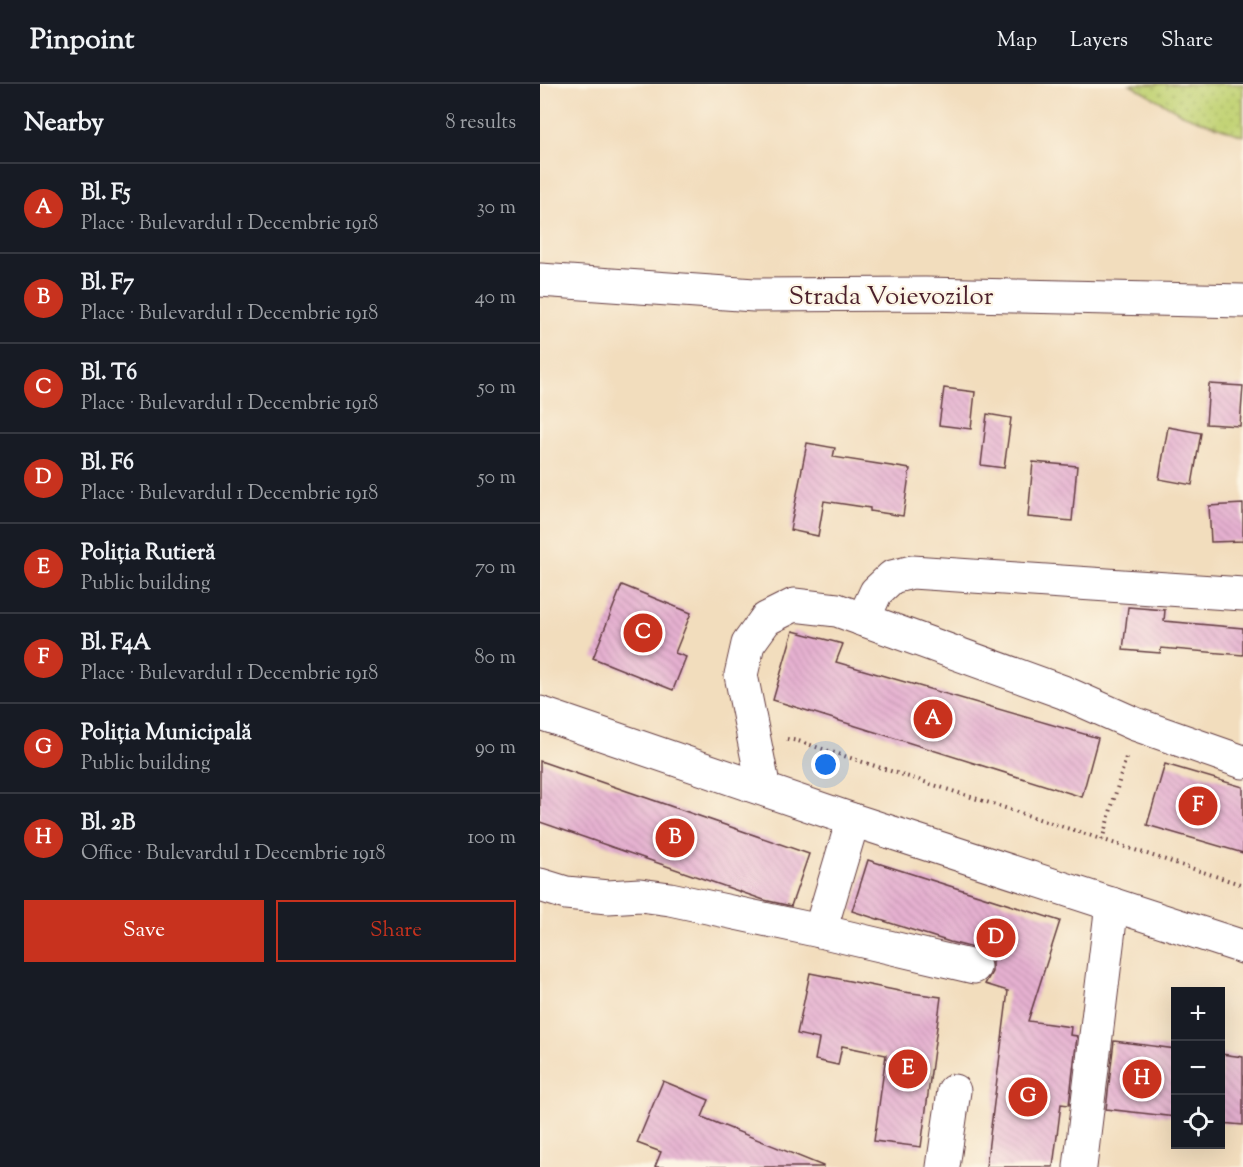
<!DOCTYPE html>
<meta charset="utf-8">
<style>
:root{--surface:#171b24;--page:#242831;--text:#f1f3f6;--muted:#9ea1a6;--line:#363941;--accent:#c8321e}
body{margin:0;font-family:"Sorts Mill Goudy",serif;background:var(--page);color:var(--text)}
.controls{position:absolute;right:18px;bottom:18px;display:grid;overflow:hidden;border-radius:0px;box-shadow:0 6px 24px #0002}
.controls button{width:54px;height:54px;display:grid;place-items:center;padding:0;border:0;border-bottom:2px solid var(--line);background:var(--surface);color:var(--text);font:30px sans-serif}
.you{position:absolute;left:286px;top:681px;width:21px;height:21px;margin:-15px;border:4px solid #fff;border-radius:50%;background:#1a73e8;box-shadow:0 0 0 9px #1a73e833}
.badge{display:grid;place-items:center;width:39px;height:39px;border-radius:50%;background:var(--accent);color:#fff;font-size:20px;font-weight:700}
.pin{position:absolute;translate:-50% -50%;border:3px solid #fff;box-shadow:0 2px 6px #0006}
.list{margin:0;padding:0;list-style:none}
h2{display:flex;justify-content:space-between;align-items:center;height:78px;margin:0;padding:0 24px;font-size:26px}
h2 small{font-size:20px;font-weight:400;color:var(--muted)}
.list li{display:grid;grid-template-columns:39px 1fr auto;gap:18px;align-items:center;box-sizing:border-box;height:90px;padding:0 24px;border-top:2px solid var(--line)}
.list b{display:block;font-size:22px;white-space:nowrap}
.list p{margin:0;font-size:20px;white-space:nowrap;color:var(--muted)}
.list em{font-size:20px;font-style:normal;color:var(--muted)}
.actions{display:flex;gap:12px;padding:18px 24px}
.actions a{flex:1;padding:14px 0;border:2px solid var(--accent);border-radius:0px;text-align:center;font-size:21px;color:var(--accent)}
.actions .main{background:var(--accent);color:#fff}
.icon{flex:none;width:33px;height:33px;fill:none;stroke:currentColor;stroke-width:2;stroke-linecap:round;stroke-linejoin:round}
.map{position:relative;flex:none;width:703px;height:1083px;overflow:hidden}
header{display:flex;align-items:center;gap:36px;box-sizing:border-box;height:84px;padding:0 30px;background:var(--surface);border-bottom:2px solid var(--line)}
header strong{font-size:28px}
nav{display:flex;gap:33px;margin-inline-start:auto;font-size:21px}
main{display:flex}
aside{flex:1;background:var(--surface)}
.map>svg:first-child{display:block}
.grass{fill:url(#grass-dots);stroke:#867950;stroke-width:1.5}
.building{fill:url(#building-back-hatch)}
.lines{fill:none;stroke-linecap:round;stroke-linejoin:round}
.minor-casing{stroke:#633c41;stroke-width:35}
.major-casing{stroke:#633c41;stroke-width:35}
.path{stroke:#633c41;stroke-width:4;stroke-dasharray:1.5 4.5;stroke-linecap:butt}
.minor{stroke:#fff;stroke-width:33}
.major{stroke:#fff;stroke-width:33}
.labels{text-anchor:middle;stroke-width:4.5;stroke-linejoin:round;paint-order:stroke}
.street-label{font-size:26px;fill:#4a1f2b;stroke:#fcf5e5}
</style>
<header>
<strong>Pinpoint</strong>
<nav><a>Map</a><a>Layers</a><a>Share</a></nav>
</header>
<main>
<aside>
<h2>Nearby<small>8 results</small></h2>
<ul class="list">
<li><span class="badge">A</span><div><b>Bl. F5</b><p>Place · Bulevardul 1 Decembrie 1918</p></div><em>30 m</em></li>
<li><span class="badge">B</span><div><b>Bl. F7</b><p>Place · Bulevardul 1 Decembrie 1918</p></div><em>40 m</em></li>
<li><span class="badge">C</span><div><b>Bl. T6</b><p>Place · Bulevardul 1 Decembrie 1918</p></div><em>50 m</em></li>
<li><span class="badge">D</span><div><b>Bl. F6</b><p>Place · Bulevardul 1 Decembrie 1918</p></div><em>50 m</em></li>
<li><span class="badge">E</span><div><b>Poliția Rutieră</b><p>Public building</p></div><em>70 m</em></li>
<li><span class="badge">F</span><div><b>Bl. F4A</b><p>Place · Bulevardul 1 Decembrie 1918</p></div><em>80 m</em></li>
<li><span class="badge">G</span><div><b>Poliția Municipală</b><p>Public building</p></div><em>90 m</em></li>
<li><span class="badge">H</span><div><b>Bl. 2B</b><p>Office · Bulevardul 1 Decembrie 1918</p></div><em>100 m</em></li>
</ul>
<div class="actions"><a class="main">Save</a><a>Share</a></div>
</aside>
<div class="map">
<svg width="703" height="1083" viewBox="0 0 703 1083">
<defs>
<pattern id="grass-dots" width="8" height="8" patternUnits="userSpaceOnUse" patternTransform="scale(1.5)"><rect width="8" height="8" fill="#c2d376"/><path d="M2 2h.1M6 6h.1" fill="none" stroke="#a8b566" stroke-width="1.8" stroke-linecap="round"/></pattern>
<pattern id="building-back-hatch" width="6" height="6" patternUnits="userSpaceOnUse" patternTransform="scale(1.5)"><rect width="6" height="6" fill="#e5b0d0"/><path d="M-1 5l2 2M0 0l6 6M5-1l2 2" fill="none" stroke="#c697b3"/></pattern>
</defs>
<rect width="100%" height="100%" fill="#fcf5e5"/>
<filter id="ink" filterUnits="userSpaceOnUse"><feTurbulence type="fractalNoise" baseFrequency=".0167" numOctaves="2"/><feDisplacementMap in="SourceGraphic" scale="12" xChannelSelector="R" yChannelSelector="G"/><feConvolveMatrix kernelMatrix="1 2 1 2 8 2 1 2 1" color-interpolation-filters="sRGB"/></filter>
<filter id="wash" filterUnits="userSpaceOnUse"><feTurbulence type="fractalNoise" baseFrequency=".008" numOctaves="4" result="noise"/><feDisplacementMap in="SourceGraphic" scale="24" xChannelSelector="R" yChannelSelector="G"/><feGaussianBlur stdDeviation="1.35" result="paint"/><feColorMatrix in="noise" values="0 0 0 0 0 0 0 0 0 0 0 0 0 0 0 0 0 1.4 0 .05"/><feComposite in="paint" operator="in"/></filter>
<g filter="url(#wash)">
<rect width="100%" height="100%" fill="#f2ddbd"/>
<path class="grass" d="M590 0H703V52L642 30Z"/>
<g id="blocks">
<g class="building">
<path d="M669 300 703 302 700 342 666 340Z"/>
<path d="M404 304 435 308 431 345 399 341Z"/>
<path d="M447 330 471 334 464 384 441 381Z"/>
<path d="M628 343 661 349 652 401 619 395Z"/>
<path d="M267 359 295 364 293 373 370 385 363 432 330 427V424L284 417 278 452 250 446Z"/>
<path d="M493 378 537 382 532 437 488 433Z"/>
<path d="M703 420V457L671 458 669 422Z"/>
<path d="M82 501 151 529 135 569 146 573 133 606 53 574Z"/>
<path d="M588 523 625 526 624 537 703 544V571L621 564 620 569 583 566Z"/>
<path d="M253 547 303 560 296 578 558 654 542 713 233 616Z"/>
<path d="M0 677 269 770 251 822 224 816 0 738Z"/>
<path d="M625 680 703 703V769L607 741Z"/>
<path d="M328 776 520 837 488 937 531 943 530 951 537 952 529 1021 521 1020 513 1083H446L468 907 445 900 452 888V878L454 872 438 865 410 858 312 827Z"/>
<path d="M270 889 364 908 401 913 381 1063 334 1057 346 971 302 962 298 981 275 976 279 955 257 950Z"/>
<path d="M574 957 636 965V1033L566 1025Z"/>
<path d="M681 970 703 973V1041L681 1039Z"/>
<path d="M123 997 169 1016 162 1033 283 1082V1083H115L121 1068 97 1059Z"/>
</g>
</g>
</g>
<g filter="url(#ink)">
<use href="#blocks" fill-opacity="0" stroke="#633c41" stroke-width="1.5"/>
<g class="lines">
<defs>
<g id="minor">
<path d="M0 196 214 211 385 210 703 217"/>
<path d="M323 536 336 508 352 493 372 488 703 510"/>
<path d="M224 705 201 591 208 560 226 535 254 521 297 526 523 608 595 640 703 678"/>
<path d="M0 801 26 809 68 813 100 811 130 815 280 847 434 883"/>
<path d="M280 847 313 736"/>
<path d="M403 1083 414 1007"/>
<path d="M540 1083 572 820"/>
</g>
<path id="major" d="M0 629 313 736 703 863"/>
</defs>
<use href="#minor" class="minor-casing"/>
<use href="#major" class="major-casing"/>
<g class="path">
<path d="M247 655 258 657 703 801"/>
<path d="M562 756 587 670"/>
</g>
<use href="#minor" class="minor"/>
<use href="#major" class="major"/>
</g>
</g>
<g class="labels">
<g class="street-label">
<text x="351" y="220">Strada Voievozilor</text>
</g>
</g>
</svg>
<div class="controls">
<button>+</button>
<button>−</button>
<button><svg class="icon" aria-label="locate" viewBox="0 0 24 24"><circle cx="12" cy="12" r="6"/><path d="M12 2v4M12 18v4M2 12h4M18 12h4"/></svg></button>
</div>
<div class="you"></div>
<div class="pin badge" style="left:393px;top:635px">A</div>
<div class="pin badge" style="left:135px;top:754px">B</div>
<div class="pin badge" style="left:103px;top:549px">C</div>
<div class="pin badge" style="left:456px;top:854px">D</div>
<div class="pin badge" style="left:368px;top:985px">E</div>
<div class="pin badge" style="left:658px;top:722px">F</div>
<div class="pin badge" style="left:488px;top:1013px">G</div>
<div class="pin badge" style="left:602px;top:995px">H</div>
</div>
</main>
